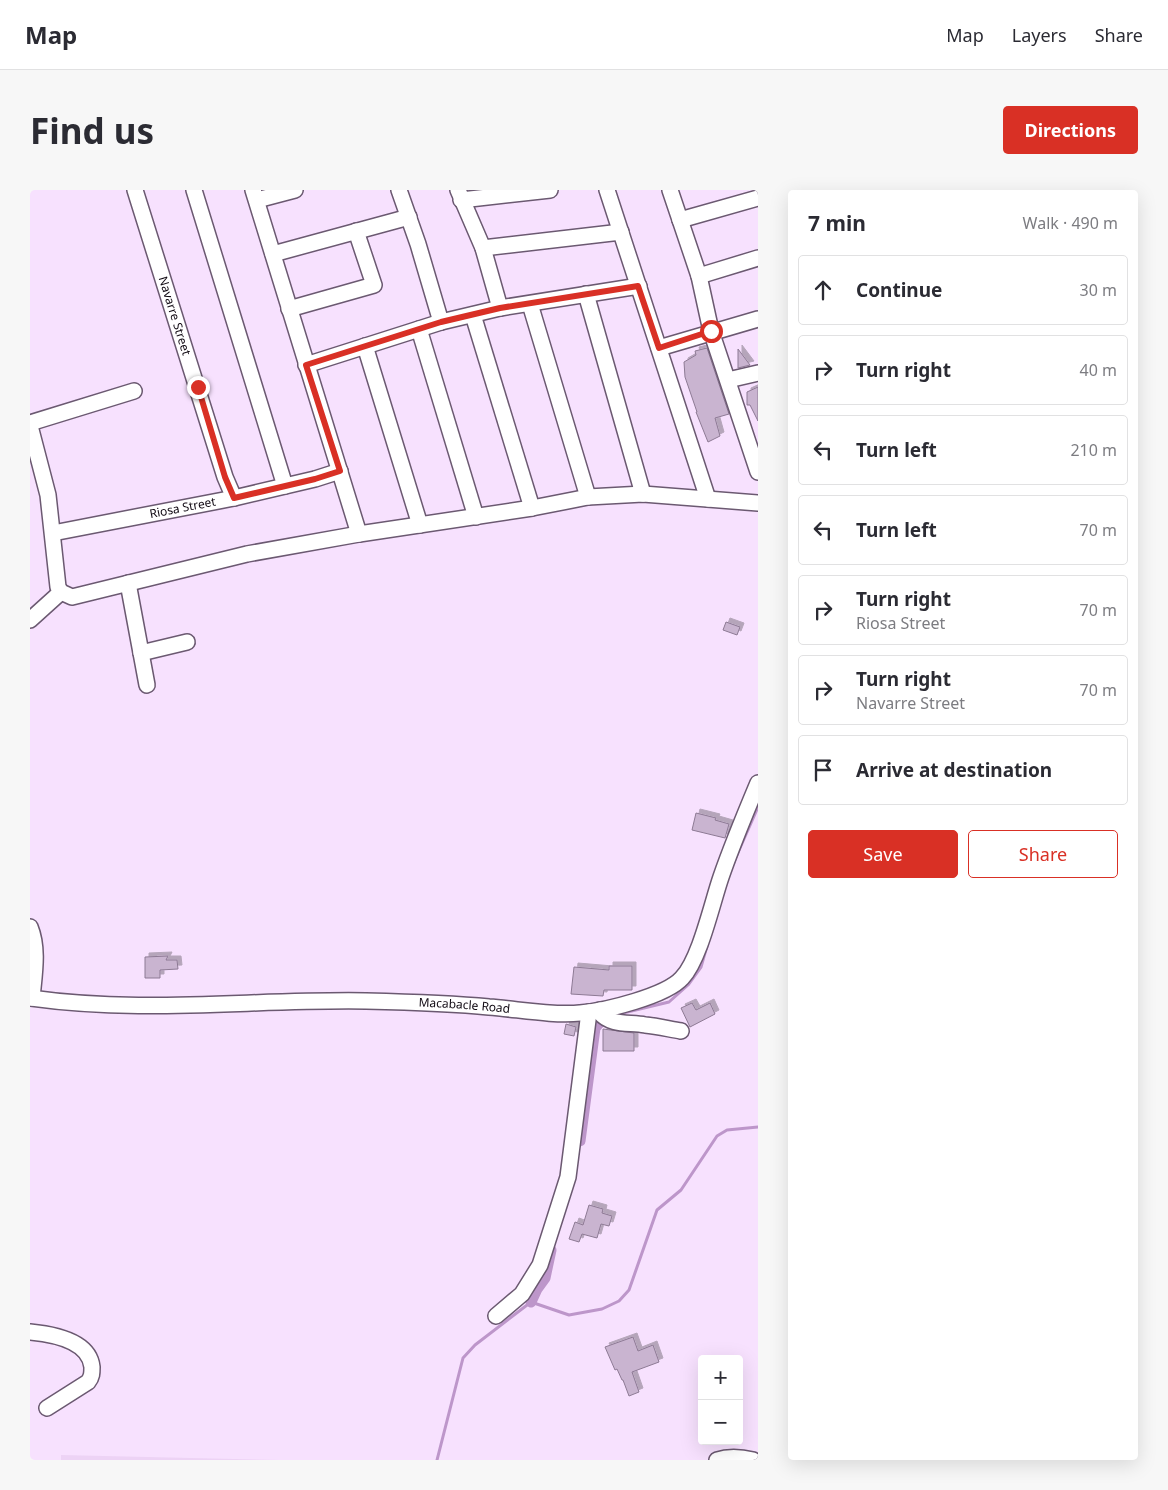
<!DOCTYPE html>
<meta charset="utf-8">
<style>
:root{--surface:#fff;--page:#f7f7f7;--text:#2b2b33;--muted:#7c7c81;--line:#e1e1e2;--accent:#d93025}
body{margin:0;font-family:"Noto Sans",sans-serif;background:var(--page);color:var(--text)}
.controls{position:absolute;right:15px;bottom:15px;display:grid;overflow:hidden;border-radius:5px;box-shadow:0 5px 20px #0002}
.controls button{width:45px;height:45px;display:grid;place-items:center;padding:0;border:0;border-bottom:1px solid var(--line);background:var(--surface);color:var(--text);font:25px sans-serif}
.stop{position:absolute;width:15px;height:15px;margin:-11px;border:4px solid #d93025;border-radius:50%;background:#fff}
.stop.end{background:#d93025;border-color:#fff;box-shadow:0 1px 5px #0008}
.list{margin:0;padding:0;list-style:none}
h2{display:flex;justify-content:space-between;align-items:center;height:65px;margin:0;padding:0 20px;font-size:21px}
h2 small{font-size:16px;font-weight:400;color:var(--muted)}
.list li{display:grid;grid-template-columns:32px 1fr auto;gap:15px;align-items:center;box-sizing:border-box;height:70px;margin:0 10px 10px;padding:0 10px;border:1px solid var(--line);border-radius:5px}
.list b{display:block;font-size:19px;white-space:nowrap}
.list p{margin:0;font-size:16px;white-space:nowrap;color:var(--muted)}
.list em{font-size:16px;font-style:normal;color:var(--muted)}
.actions{display:flex;gap:10px;padding:15px 20px}
.actions a{flex:1;padding:11px 0;border:1px solid var(--accent);border-radius:5px;text-align:center;font-size:18px;color:var(--accent)}
.actions .main{background:var(--accent);color:#fff}
.icon{flex:none;width:28px;height:28px;fill:none;stroke:currentColor;stroke-width:2;stroke-linecap:round;stroke-linejoin:round}
.map{position:relative;flex:none;width:728px;height:1270px;overflow:hidden;border-radius:5px}
header{display:flex;align-items:center;gap:30px;box-sizing:border-box;height:70px;padding:0 25px;background:var(--surface);border-bottom:1px solid var(--line)}
header strong{font-size:24px}
nav{display:flex;gap:28px;margin-inline-start:auto;font-size:18px}
.intro{display:flex;align-items:center;justify-content:space-between;box-sizing:border-box;height:120px;padding:0 30px}
h1{margin:0;font-size:35px}
.button{padding:12px 22px;border-radius:5px;background:var(--accent);color:#fff;font-size:18px;font-weight:700}
main{display:flex;gap:30px;padding:0 30px}
aside{flex:1;background:var(--surface);border-radius:5px;box-shadow:0 5px 20px #0002}
.map>svg:first-child{display:block}
.built{fill:#edd3f5}
.lines{fill:none;stroke-linecap:round;stroke-linejoin:round}
.stream{stroke:#bd96ca;stroke-width:3}
.canal{stroke:#bd96ca;stroke-width:11}
.building{fill:#c9b4d0;stroke:#8d7a94;filter:url(#shadow)}
.minor-casing{stroke:#6b5971;stroke-width:18}
.minor{stroke:#fff;stroke-width:15}
.route{stroke:#d93025;stroke-width:6}
.labels{text-anchor:middle;stroke-width:5;stroke-linejoin:round;paint-order:stroke}
.street-label{font-size:12px;fill:#110a13;stroke:#faf5fb}
</style>
<header>
<strong>Map</strong>
<nav><a>Map</a><a>Layers</a><a>Share</a></nav>
</header>
<div class="intro"><h1>Find us</h1><a class="button">Directions</a></div>
<main>
<div class="map">
<svg width="728" height="1270" viewBox="0 0 728 1270">
<defs>
<filter id="shadow"><feDropShadow dx="4" dy="-4" stdDeviation="0" flood-color="#0004"/></filter>
</defs>
<rect width="100%" height="100%" fill="#f7e1fe"/>
<path class="built" d="M31 1265 249 1270H31Z"/>
<g class="lines">
<g class="stream">
<path d="M703 674 728 617"/>
<path d="M589 824 639 812 658 795 671 777 677 756"/>
<path d="M407 1270 433 1168 445 1155 501 1112 539 1125 572 1119 589 1111 599 1100 627 1020 651 1000 687 946 697 940 728 937"/>
</g>
<g class="canal">
<path d="M550 951 565 838 571 831"/>
<path d="M501 1112 507 1099 515 1088 521 1060"/>
</g>
</g>
<g class="building">
<path d="M677 158 699 224 685 228 690 246 678 252 666 222H667L655 187 654 172 666 165 665 161Z"/>
<path d="M708 159 720 175 708 178Z"/>
<path d="M728 197V231L720 215H717V202Z"/>
<path d="M696 432 710 437 707 445 693 440Z"/>
<path d="M666 623 686 628 685 630 699 634 695 648 662 640Z"/>
<path d="M138 766 136 770H147L148 779 130 780V788H115V767Z"/>
<path d="M579 776H602V800H574L573 806 541 804 544 777 579 780Z"/>
<path d="M662 813 666 820 680 813 685 824 660 837 651 818Z"/>
<path d="M536 834 546 837 544 846 534 844Z"/>
<path d="M573 839 604 843V861H573Z"/>
<path d="M559 1015 573 1019 572 1023 582 1026 579 1036 571 1034 567 1048 552 1044 549 1052 539 1049 545 1032 553 1035Z"/>
<path d="M603 1147 608 1161 623 1155 629 1172 602 1182 609 1202 599 1206 593 1190H592L587 1179 585 1180 575 1157Z"/>
</g>
<g class="lines">
<defs>
<g id="minor">
<path id="s1" d="M105 0 195 287 204 308"/>
<path d="M164 0 255 296"/>
<path d="M223 0 329 344"/>
<path d="M369 0 388 54 411 132"/>
<path d="M428 0 453 58 470 118"/>
<path d="M577 0 678 309"/>
<path d="M640 0 669 86 681 141 728 282"/>
<path d="M227 10 265 0"/>
<path d="M431 10 520 0"/>
<path d="M650 30 728 8"/>
<path d="M453 58 591 42"/>
<path d="M243 64 379 27"/>
<path d="M669 86 728 68"/>
<path d="M556 104 613 304"/>
<path d="M500 114 558 307"/>
<path d="M259 119 344 95 326 41"/>
<path d="M443 125 502 318"/>
<path d="M389 139 446 327"/>
<path d="M335 156 390 335"/>
<path d="M629 158 728 129"/>
<path d="M276 175 411 132 470 118 609 96"/>
<path d="M698 190 728 183"/>
<path d="M0 233 104 201"/>
<path d="M0 236 18 305 28 397 31 402 42 407 217 364 329 344 502 318 558 307 613 304 728 313"/>
<path id="s2" d="M23 343 204 308 285 289 310 281"/>
<path d="M98 393 117 495"/>
<path d="M0 430 31 402"/>
<path d="M111 463 157 452"/>
<path d="M0 737C9 759 4 785 2 808"/>
<path id="s3" d="M0 808C112 824 224 809 336 811 377 812 418 813 459 817 487 819 523 826 550 823 575 821 636 806 652 788 670 769 682 713 691 687 702 655 715 624 728 593"/>
<path d="M570 820V823C581 836 600 832 615 835 627 836 639 839 651 841"/>
<path d="M466 1126 492 1104 510 1075 538 987 559 822"/>
<path d="M0 1142C21 1144 59 1150 62 1177 62 1183 62 1187 58 1192L17 1218"/>
<path d="M687 1270C699 1266 711 1267 723 1270"/>
</g>
</defs>
<use href="#minor" class="minor-casing"/>
<use href="#minor" class="minor"/>
</g>
<g class="lines">
<path class="route" d="M168 197 195 287 204 308 285 289 310 281 276 175 411 132 470 118 608 96 629 158 681 141"/>
</g>
<g class="labels">
<g class="street-label">
<text dy="4" stroke="none"><textPath href="#s1" startOffset="132">Navarre Street</textPath></text>
<text dy="4" stroke="none"><textPath href="#s2" startOffset="132">Riosa Street</textPath></text>
<text dy="4" stroke="none"><textPath href="#s3" startOffset="435">Macabacle Road</textPath></text>
</g>
</g>
</svg>
<div class="controls">
<button>+</button>
<button>−</button>
</div>
<div class="stop" style="left:681px;top:141px"></div>
<div class="stop end" style="left:168px;top:197px"></div>
</div>
<aside>
<h2>7 min<small>Walk · 490 m</small></h2>
<ul class="list">
<li><svg class="icon" aria-label="ahead" viewBox="0 0 24 24"><path d="M12 20V5M6 11l6-6 6 6"/></svg><div><b>Continue</b></div><em>30 m</em></li>
<li><svg class="icon" aria-label="right" viewBox="0 0 24 24"><path d="M7 20v-9h11M14 6l5 5-5 5"/></svg><div><b>Turn right</b></div><em>40 m</em></li>
<li><svg class="icon" aria-label="left" viewBox="0 0 24 24"><path d="M17 20v-9H6M10 6l-5 5 5 5"/></svg><div><b>Turn left</b></div><em>210 m</em></li>
<li><svg class="icon" aria-label="left" viewBox="0 0 24 24"><path d="M17 20v-9H6M10 6l-5 5 5 5"/></svg><div><b>Turn left</b></div><em>70 m</em></li>
<li><svg class="icon" aria-label="right" viewBox="0 0 24 24"><path d="M7 20v-9h11M14 6l5 5-5 5"/></svg><div><b>Turn right</b><p>Riosa Street</p></div><em>70 m</em></li>
<li><svg class="icon" aria-label="right" viewBox="0 0 24 24"><path d="M7 20v-9h11M14 6l5 5-5 5"/></svg><div><b>Turn right</b><p>Navarre Street</p></div><em>70 m</em></li>
<li><svg class="icon" aria-label="arrive" viewBox="0 0 24 24"><path d="M6 21V4h12l-3 4 3 4H6"/></svg><div><b>Arrive at destination</b></div></li>
</ul>
<div class="actions"><a class="main">Save</a><a>Share</a></div>
</aside>
</main>
